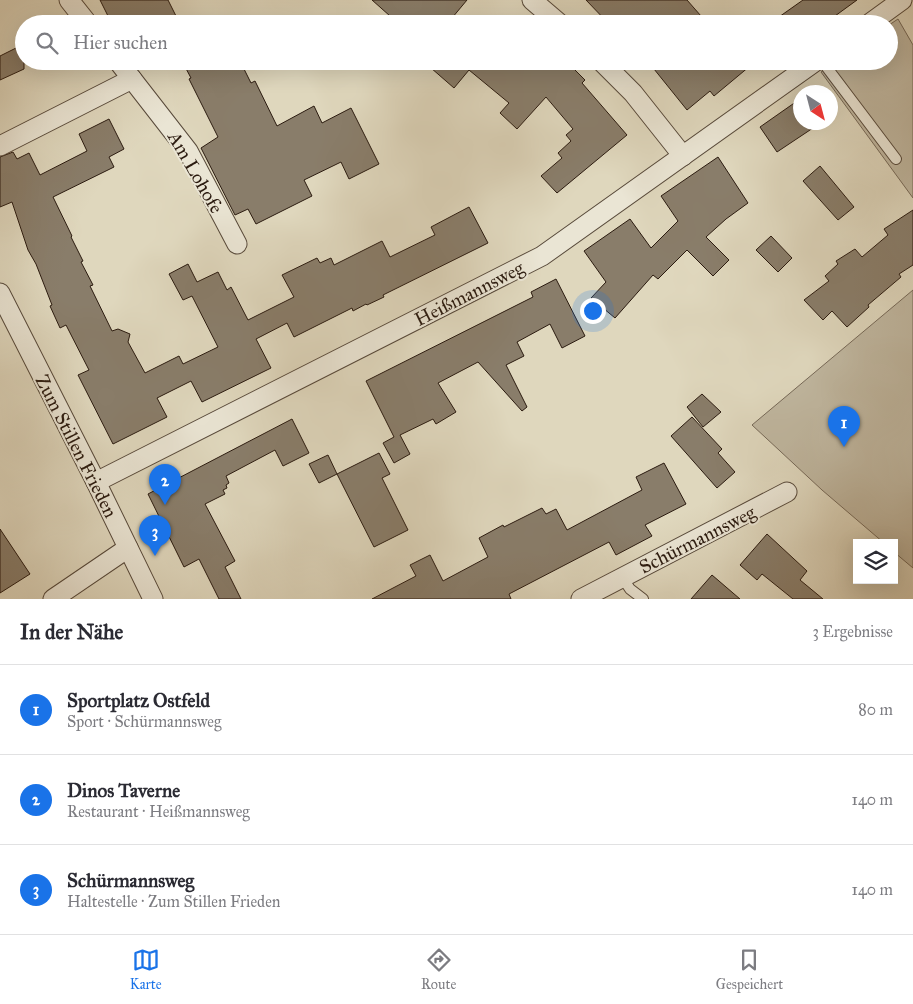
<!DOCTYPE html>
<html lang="de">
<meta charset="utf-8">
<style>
:root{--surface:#fff;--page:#f2f2f3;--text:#2b2b33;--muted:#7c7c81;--line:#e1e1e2;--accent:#1a73e8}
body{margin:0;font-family:"IM FELL Great Primer",serif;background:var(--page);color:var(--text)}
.controls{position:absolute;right:15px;bottom:15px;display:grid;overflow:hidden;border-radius:0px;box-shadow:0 5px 20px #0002}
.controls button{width:45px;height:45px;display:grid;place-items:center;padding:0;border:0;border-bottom:1px solid var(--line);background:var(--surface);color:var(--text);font:25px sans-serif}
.compass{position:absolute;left:793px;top:85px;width:45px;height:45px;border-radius:50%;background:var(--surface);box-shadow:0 5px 20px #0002;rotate:144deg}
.you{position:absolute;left:592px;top:310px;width:18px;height:18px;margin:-12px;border:4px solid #fff;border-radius:50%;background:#1a73e8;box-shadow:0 0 0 8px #1a73e833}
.badge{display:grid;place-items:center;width:32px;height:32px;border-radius:50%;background:var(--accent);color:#fff;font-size:16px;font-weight:700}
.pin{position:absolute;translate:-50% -41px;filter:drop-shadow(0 1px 2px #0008)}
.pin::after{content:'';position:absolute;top:26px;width:18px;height:15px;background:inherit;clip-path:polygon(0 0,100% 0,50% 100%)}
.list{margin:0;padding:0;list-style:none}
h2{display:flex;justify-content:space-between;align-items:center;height:65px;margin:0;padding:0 20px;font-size:21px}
h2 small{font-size:16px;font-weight:400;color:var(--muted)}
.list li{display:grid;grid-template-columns:32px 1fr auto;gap:15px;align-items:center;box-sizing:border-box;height:90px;padding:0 20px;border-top:1px solid var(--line)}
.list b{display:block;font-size:19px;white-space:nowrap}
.list p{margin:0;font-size:16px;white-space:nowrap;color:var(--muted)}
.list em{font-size:16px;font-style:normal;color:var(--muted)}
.icon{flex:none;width:28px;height:28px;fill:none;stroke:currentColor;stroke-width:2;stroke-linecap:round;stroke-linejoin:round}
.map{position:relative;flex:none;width:913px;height:599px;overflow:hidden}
.search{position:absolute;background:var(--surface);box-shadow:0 5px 20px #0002;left:15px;right:15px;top:15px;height:55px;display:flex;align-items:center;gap:12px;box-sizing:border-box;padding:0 18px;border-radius:28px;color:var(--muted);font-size:19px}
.sheet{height:335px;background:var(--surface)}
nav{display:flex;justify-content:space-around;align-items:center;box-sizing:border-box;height:70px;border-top:1px solid var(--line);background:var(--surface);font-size:14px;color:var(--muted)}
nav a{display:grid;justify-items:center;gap:2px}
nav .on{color:var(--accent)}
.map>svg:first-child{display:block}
.green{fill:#c0b7a0;stroke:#766958}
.building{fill:#897d6a;stroke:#2b1b10}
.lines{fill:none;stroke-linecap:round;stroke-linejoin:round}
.lane-casing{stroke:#584a3b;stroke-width:12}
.street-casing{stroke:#584a3b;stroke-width:21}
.lane{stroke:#eae5d4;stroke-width:10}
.street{stroke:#eae5d4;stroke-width:19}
.labels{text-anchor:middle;stroke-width:4;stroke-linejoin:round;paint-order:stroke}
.street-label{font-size:19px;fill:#2b1b10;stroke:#eae5d4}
</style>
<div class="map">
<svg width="913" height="599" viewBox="0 0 913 599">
<rect width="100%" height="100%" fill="#dfd7bd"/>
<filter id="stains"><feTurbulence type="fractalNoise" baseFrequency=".004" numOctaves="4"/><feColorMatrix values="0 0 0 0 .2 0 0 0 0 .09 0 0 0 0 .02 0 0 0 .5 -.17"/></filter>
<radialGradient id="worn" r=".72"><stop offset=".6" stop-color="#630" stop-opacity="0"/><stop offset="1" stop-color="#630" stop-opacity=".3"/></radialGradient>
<g class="green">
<path d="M898 19 913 45V198L821 72 836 61H889V25Z"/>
<path d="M913 290V568L894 552V543H884L822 490 752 425Z"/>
</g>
<g class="building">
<path d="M100 0H168L180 24H112Z"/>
<path d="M372 0H467L447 24H399Z"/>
<path d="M586 0H687L708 24H609Z"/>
<path d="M803 0H857L824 24H769Z"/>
<path d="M24 44V69L0 80V56Z"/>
<path d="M182 61H240L251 83 255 81 277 126 314 106 322 123 351 108 379 164 349 179 341 162 304 180 312 196 256 224 248 209 235 215 201 148 218 137 189 79 191 78Z"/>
<path d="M423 61H566L585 80 582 83 627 135 557 193 541 176 562 158 558 153 571 141 566 135 573 129 546 97 517 129 500 113 509 103 469 70 454 88Z"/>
<path d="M663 61H756L714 96 710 91 687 110 654 69Z"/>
<path d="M800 99V122H822L777 152 760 127Z"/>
<path d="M109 119 124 149 109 157 114 167 53 197 72 236 71 237 83 261 81 262 93 285 90 286 112 331 118 329 130 334 128 342 145 373 179 356 183 364 218 347 192 296 183 300 169 274 188 264 197 282 218 272 227 290 231 287 248 320 294 297 282 275 317 258 320 263 331 258 334 265 382 241 390 257 435 235 431 227 469 207 488 243 383 295 384 297 367 305 366 304 353 311 352 308 294 337 287 323 256 339 271 368 202 402 191 381 157 398 167 417 113 444 78 375 89 370 66 325 60 328 50 306 52 305 36 264 28 250 12 202 0 207V157L13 152 17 159 29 153 40 175 87 151 79 134Z"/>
<path d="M718 157 748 203 726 219 706 237 729 260 713 276 687 250 658 279 653 275 615 318 591 298 606 282 584 251 630 219 651 248 678 221 661 196Z"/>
<path d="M820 166 854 207 838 220 803 181Z"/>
<path d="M913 210V265L899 274 901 277 868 305 869 307 847 327 832 311 823 320 804 300 829 281 825 276 838 264 836 261 855 249 862 257 888 235 884 229Z"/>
<path d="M771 236 792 258 778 272 756 250Z"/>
<path d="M556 279 585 336 562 348 550 324 517 342 524 356 506 365 527 407 522 411 478 362 438 383 456 412 436 424 433 419 400 435 410 454 394 463 383 443 394 437 366 381 533 297 531 292Z"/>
<path d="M702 394 721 412 703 427 687 407Z"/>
<path d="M692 417 722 449 718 453 735 472 717 488 671 436Z"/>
<path d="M292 419 309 453 283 466 275 450 226 476 229 483 226 485 227 488 223 490 225 494 205 504 235 561 225 567 241 599H219L199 559 184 567 148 494Z"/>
<path d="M379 453 390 474 382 478 408 530 374 547 337 474Z"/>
<path d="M328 455 337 474 319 483 309 464Z"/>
<path d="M664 463 686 504 645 525 652 536 616 555 609 542 509 594 511 599H372L416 576 410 565 430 555 443 581 488 557 479 538 503 525 504 527 542 508 546 514 556 509 567 530 642 490 636 477Z"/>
<path d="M0 529 30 574 0 593Z"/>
<path d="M767 534 807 571 800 580 823 599H793L762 574 757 580 740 565Z"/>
<path d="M712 575 740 599H691Z"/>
</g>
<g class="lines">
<defs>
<g id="lane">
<path d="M822 61 896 159"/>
<path d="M622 577 630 589 643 599"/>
</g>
<g id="street">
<path d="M69 0 88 24"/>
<path d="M532 0 560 24"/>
<path d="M869 24 902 0"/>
<path d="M118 61 188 151 237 244"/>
<path d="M601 61 633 93 683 156"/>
<path d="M0 146 132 79"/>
<path d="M0 293 96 482 153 599"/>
<path d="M96 482 542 256 816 61"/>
<path d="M53 599 128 548"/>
<path d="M581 599 787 492"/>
</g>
</defs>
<use href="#lane" class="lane-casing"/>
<use href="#street" class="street-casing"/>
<use href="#lane" class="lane"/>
<use href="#street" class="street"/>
</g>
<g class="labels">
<g class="street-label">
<text transform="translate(196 172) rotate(60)" y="7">Am Lohofe</text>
<text transform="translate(469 293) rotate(-27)" y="7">Heißmannsweg</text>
<text transform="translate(77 446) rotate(63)" y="7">Zum Stillen Frieden</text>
<text transform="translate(697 539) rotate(-27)" y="7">Schürmannsweg</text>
</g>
</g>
<rect width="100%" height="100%" filter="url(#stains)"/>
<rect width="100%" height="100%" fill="url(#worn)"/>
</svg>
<div class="controls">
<button><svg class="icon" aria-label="layers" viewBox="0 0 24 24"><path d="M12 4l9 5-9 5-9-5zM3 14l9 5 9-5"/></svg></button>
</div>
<svg class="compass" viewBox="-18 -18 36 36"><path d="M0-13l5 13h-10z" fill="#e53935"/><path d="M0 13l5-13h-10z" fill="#7c7c81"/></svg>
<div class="you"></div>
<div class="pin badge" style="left:844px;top:447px">1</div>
<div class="pin badge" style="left:165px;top:505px">2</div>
<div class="pin badge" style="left:155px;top:556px">3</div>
<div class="search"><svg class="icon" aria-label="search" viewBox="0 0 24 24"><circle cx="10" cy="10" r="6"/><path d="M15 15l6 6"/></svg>Hier suchen</div>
</div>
<section class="sheet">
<h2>In der Nähe<small>3 Ergebnisse</small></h2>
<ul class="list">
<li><span class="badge">1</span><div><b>Sportplatz Ostfeld</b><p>Sport · Schürmannsweg</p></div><em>80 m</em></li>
<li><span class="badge">2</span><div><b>Dinos Taverne</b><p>Restaurant · Heißmannsweg</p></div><em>140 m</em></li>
<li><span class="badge">3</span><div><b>Schürmannsweg</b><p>Haltestelle · Zum Stillen Frieden</p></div><em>140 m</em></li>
</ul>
</section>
<nav>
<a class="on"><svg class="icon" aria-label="map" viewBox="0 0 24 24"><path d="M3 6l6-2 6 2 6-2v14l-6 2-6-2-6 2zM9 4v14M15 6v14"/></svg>Karte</a>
<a><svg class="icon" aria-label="directions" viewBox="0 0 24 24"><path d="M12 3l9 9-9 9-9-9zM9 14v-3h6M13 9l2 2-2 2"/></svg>Route</a>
<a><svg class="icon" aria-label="saved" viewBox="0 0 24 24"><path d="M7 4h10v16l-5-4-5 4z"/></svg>Gespeichert</a>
</nav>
